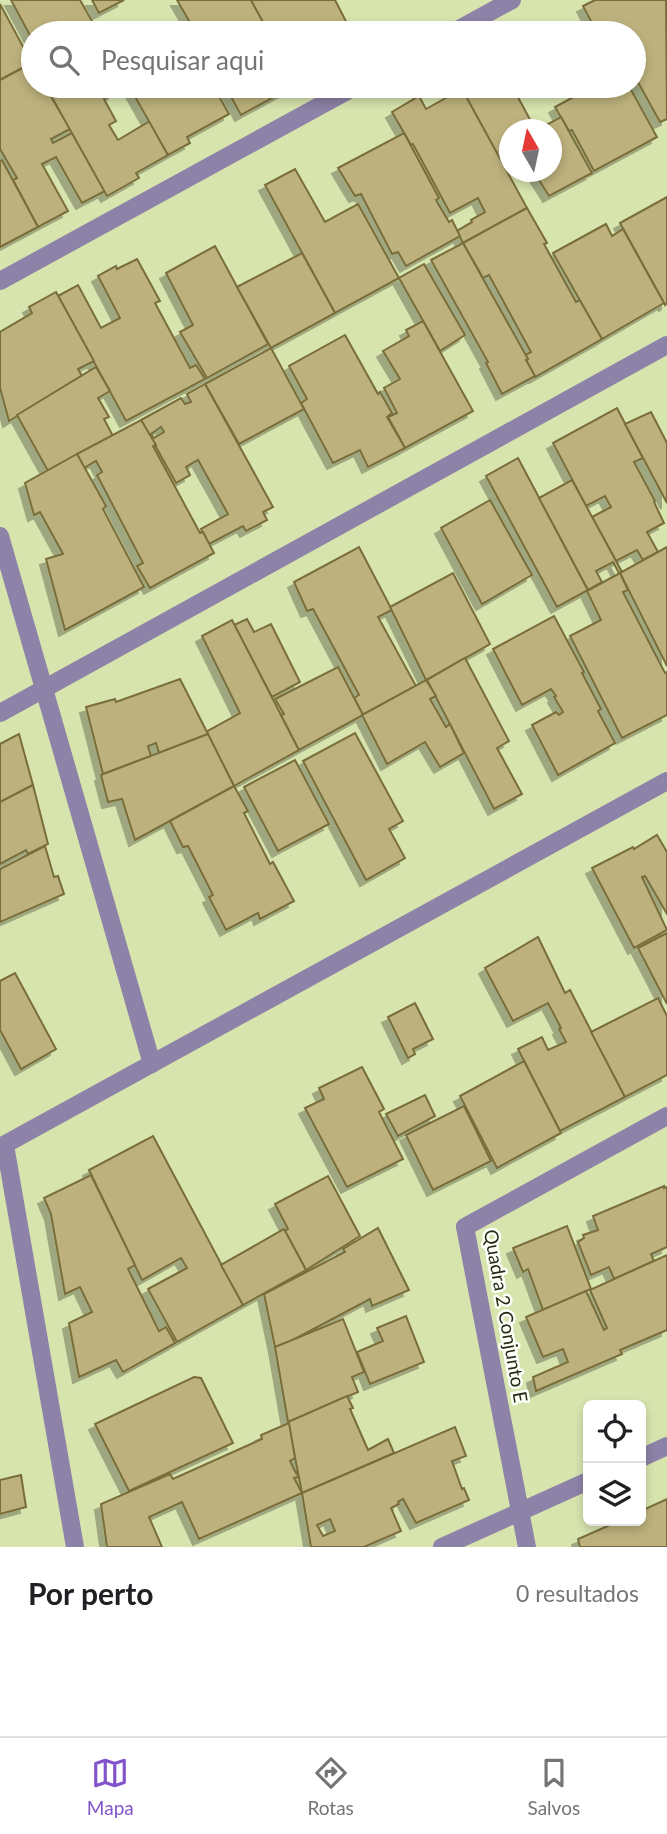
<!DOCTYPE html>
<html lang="pt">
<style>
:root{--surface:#fff;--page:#f6f6f6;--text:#202124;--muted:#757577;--line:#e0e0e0;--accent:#8254cc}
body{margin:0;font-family:Lato,sans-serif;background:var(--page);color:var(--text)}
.controls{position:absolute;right:21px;bottom:21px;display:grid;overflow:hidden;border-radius:10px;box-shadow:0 4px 10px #0003}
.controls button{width:63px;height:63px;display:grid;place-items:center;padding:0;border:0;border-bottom:2px solid var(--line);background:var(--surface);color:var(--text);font:35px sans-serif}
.compass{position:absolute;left:499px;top:119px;width:63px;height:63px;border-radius:50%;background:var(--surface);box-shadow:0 4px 10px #0003;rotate:351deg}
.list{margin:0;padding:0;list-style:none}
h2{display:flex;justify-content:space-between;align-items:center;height:91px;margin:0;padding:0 28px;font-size:30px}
h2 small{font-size:23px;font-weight:400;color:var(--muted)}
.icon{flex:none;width:38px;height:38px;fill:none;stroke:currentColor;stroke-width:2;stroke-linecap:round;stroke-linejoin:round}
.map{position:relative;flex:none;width:667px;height:1547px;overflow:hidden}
.search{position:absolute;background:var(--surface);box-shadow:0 4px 10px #0003;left:21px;right:21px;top:21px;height:77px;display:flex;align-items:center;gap:18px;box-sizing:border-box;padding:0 24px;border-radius:38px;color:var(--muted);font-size:26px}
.sheet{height:189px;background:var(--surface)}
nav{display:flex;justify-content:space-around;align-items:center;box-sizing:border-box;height:98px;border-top:2px solid var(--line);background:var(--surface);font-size:19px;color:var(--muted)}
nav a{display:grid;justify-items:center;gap:4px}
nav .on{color:var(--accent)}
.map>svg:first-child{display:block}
.building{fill:#bdb27d;stroke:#796e3b;stroke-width:2;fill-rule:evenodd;filter:url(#shadow)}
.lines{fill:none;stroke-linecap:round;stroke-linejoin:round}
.minor{stroke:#8d82a7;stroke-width:18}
.labels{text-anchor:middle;stroke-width:5;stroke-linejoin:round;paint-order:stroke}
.street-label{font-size:19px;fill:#282c17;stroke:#fdfff9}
</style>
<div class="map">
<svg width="667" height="1547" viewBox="0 0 667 1547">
<defs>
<filter id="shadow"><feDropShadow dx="-6" dy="6" stdDeviation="0" flood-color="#0004"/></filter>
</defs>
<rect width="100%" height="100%" fill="#d8e4ae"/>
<g class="building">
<path d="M11 0H80L96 28 86 33 70 32 33 33V41Z"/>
<path d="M92 0H124L99 13Z"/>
<path d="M177 0H251L269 33H196Z"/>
<path d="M251 0H335L350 29 342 33H269Z"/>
<path d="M595 0H666L667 119 660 122 634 75V33H610L604 22 594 27 583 6Z"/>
<path d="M0 4 32 63 0 80Z"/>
<path d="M32 63 33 86H45L70 129 51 139 53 143 72 133 105 191 82 203 56 157 42 164 68 211 38 227 13 180 17 178 0 149V80Z"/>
<path d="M60 86H110L114 93 104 99 116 121 109 125 118 140 150 121 168 155 136 173 139 178 107 196 49 92Z"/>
<path d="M129 86H213L229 114 187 137 190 143 168 155Z"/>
<path d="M225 86H294L241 115Z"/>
<path d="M460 86H512L534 127H532L534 130H510V169L506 171Z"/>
<path d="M594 86H629L657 137 594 171 572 130 569 131 555 107Z"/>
<path d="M462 89 527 208 463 243 457 231 472 222 471 220 485 212 478 198 450 213 413 144 411 145 392 112 419 96 426 109Z"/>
<path d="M561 117 592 173 549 196 534 172H552V130H537Z"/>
<path d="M404 133 439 198 436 200 449 222 452 220 460 236 406 266 398 252 392 254 361 194 355 196 338 168Z"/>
<path d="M2 160 38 227 0 247V161Z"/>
<path d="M295 169 325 222 358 204 399 278 335 313 265 185Z"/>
<path d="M667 197V303L665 305 620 223Z"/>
<path d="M527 208 547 243 544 244 576 302 580 300 602 339 535 377 526 360 528 359 525 355 531 352 489 275 483 278 463 243Z"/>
<path d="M606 224 612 236 623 229 664 303 602 339 553 253Z"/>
<path d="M463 243 528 359 526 360 535 376 502 394 486 363 488 362 431 260Z"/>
<path d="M215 246 268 344 207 378 180 332 193 325 166 273Z"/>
<path d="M302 253 335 313 271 348 237 287Z"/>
<path d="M137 259 160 301 155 303 190 368 196 365 205 379 126 421 58 296 78 285 101 328 120 318 98 276 116 266 117 269Z"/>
<path d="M424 264 465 335 440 351 399 278Z"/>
<path d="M56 292 94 361 78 369 82 376 9 421 0 388V332L32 313 29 307Z"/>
<path d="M423 321 473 411 405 448 388 417 397 413 384 388 400 379 383 351 409 336 406 330Z"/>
<path d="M345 335 378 394 380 392 392 413 387 417 405 448 368 467 360 450 333 463 301 403 307 399 289 366Z"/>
<path d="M271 348 304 409 239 444 205 384Z"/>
<path d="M96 367 110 391 98 398 109 417 104 419 113 436 48 471 17 415Z"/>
<path d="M205 384 273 507 263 512 267 520 246 531 243 526 209 544 201 529 228 514 198 460 186 467 190 475 176 483 141 420 181 398 185 404 191 402 187 394ZM161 427 164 432 154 438 151 434Z"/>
<path d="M617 408 643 458 634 462 655 501 654 502 664 523 647 532 658 552 643 560 637 550 616 561 592 517 611 507 605 496 586 506 553 443Z"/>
<path d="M651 412 667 443V503L625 424Z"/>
<path d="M141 420 156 445 153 446 200 533 203 532 214 553 150 588 137 566 143 563 97 475 102 472 96 461 84 468 77 454Z"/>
<path d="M77 454 106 506 103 509 144 587 65 630 46 559 63 554 40 512 34 515 25 483Z"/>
<path d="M518 458 588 590 557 607 486 476Z"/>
<path d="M572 480 622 572 619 573 613 562 596 571 602 582 588 590 539 498Z"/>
<path d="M490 500 532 575 482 604 441 528Z"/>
<path d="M359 547 392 610 378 617 416 686 363 715 354 698 359 695 313 609 307 611 294 582Z"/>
<path d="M667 547V666L620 573Z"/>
<path d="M453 573 490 644 426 680 390 607Z"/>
<path d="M620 573 628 590 623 592 665 673 667 672V715L622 738 570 636 601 620 587 591Z"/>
<path d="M554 616 584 672 582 673 601 709 598 711 615 743 558 775 532 725 556 712 559 715 563 712 554 697 556 696 551 689 522 705 493 649Z"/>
<path d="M247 619 254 632 271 624 300 682 272 697 234 625Z"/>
<path d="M232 620 299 750 234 786 206 732 240 713 202 636Z"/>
<path d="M465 658 509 741 497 748 522 794 494 809 427 680Z"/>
<path d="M338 667 363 715 299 750 281 715 284 714 275 699Z"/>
<path d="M180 679 208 734 159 753 156 743 148 746 151 756 103 774 86 707 115 699 116 702Z"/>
<path d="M426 680 436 696 430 699 446 727 450 724 464 753 440 767 425 742 387 764 362 715Z"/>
<path d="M355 733 403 821 389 829 405 858 366 880 303 761Z"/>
<path d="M19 734 33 785 0 802V744Z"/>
<path d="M208 734 234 786 135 840 122 799 108 802 101 775Z"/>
<path d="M295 760 329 824 278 851 244 787Z"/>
<path d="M33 785 48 844 28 854 26 850 0 864V802Z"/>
<path d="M234 786 248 811 244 813 270 864 273 862 294 901 260 919 258 913 226 930 209 897 213 895 188 846 183 847 170 821Z"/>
<path d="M657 835 667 852V914L645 876 642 877 667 930 634 948 592 868 633 847 634 849Z"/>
<path d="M45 846 54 877 58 876 64 894 0 922V869Z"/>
<path d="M667 933V1004L638 948Z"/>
<path d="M538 937 565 993 570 990 625 1097 560 1131 518 1049 542 1037 548 1050 566 1042 559 1029 561 1028 548 1003 513 1021 485 968Z"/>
<path d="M15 973 56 1049 21 1069 0 1030V981Z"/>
<path d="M658 998 667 1016V1075L625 1097 591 1032Z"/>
<path d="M415 1003 433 1039 413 1049 415 1054 408 1058 388 1017Z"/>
<path d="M524 1061 561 1133 497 1168 460 1096Z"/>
<path d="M362 1067 384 1109 379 1112 403 1159 347 1187 305 1108 324 1099 319 1088Z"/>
<path d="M425 1095 435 1116 398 1136 386 1114Z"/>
<path d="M464 1106 491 1161 433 1190 406 1135Z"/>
<path d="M153 1136 243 1305 177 1342 148 1289 187 1268 181 1258 142 1280 89 1170Z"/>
<path d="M91 1175 135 1265 128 1269 159 1331 166 1327 175 1343 123 1372 116 1360 79 1377 69 1323 92 1312 80 1287 65 1294 51 1214 44 1198Z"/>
<path d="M328 1176 360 1236 306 1270 285 1231 288 1229 275 1204Z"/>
<path d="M664 1186V1188L667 1187V1247L651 1254 654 1261 614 1279 609 1267 591 1275 578 1242 584 1238 583 1235 598 1230 593 1216Z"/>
<path d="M567 1226 591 1289 543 1310 528 1269 523 1272 513 1248Z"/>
<path d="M378 1228 409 1290 372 1306 370 1299 291 1341 275 1347 264 1294 345 1252 343 1249Z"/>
<path d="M284 1229 306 1270 243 1305 221 1265Z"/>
<path d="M667 1255V1330L620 1350 622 1354 536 1391 533 1377 568 1362 563 1349 543 1357 526 1317 586 1291 604 1330 607 1328 590 1290Z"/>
<path d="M406 1316 424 1362 370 1384 357 1352 383 1341 377 1328Z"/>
<path d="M343 1319 364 1372 352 1377 358 1392 288 1422 275 1347Z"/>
<path d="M194 1377 201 1378 233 1443 129 1491 95 1424Z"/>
<path d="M347 1396 353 1408 350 1409 368 1450 388 1439 394 1453 302 1493 288 1422Z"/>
<path d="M289 1423 295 1458 290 1461 296 1473 297 1472 298 1477 294 1478 302 1493 199 1539 182 1502 149 1517 162 1547H107L101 1504 170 1474 173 1479 262 1439 261 1435Z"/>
<path d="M455 1427 466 1456 452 1461 462 1489 464 1488 469 1500 416 1523 403 1499 398 1502 399 1504 391 1508 401 1531 364 1547H311L302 1493ZM330 1519 335 1531 323 1536 317 1525Z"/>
<path d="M21 1475 26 1507 0 1514V1480Z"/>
<path d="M667 1499V1547H580L578 1539 619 1521H641V1511Z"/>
</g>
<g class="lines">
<g class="minor">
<path d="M452 33 512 0"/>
<path d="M0 281 356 86"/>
<path d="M0 536 152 1064"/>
<path d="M0 713 667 345"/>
<path d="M5 1145 75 1547"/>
<path d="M0 1147 667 781"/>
<path d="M641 1458 667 1446"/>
<path d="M442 1547 588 1481"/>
<path d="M527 1547 465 1227 667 1116"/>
</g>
</g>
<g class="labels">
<g class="street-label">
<text transform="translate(506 1316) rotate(80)" y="7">Quadra 2 Conjunto E</text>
</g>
</g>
</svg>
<div class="controls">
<button><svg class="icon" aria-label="locate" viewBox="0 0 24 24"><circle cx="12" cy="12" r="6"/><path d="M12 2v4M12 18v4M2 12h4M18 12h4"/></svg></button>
<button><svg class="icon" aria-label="layers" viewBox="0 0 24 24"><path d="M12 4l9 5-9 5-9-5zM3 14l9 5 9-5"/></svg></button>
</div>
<svg class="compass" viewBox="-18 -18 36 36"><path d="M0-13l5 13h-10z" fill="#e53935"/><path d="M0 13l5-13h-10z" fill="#757577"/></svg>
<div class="search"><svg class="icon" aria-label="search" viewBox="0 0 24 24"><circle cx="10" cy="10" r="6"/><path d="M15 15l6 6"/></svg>Pesquisar aqui</div>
</div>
<section class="sheet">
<h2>Por perto<small>0 resultados</small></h2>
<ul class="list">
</ul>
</section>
<nav>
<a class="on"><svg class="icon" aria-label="map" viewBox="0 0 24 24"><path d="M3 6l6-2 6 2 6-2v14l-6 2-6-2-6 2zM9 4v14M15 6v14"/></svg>Mapa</a>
<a><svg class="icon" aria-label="directions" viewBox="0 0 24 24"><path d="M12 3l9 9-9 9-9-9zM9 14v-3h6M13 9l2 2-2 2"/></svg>Rotas</a>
<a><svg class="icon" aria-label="saved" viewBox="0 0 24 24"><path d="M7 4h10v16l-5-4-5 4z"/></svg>Salvos</a>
</nav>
